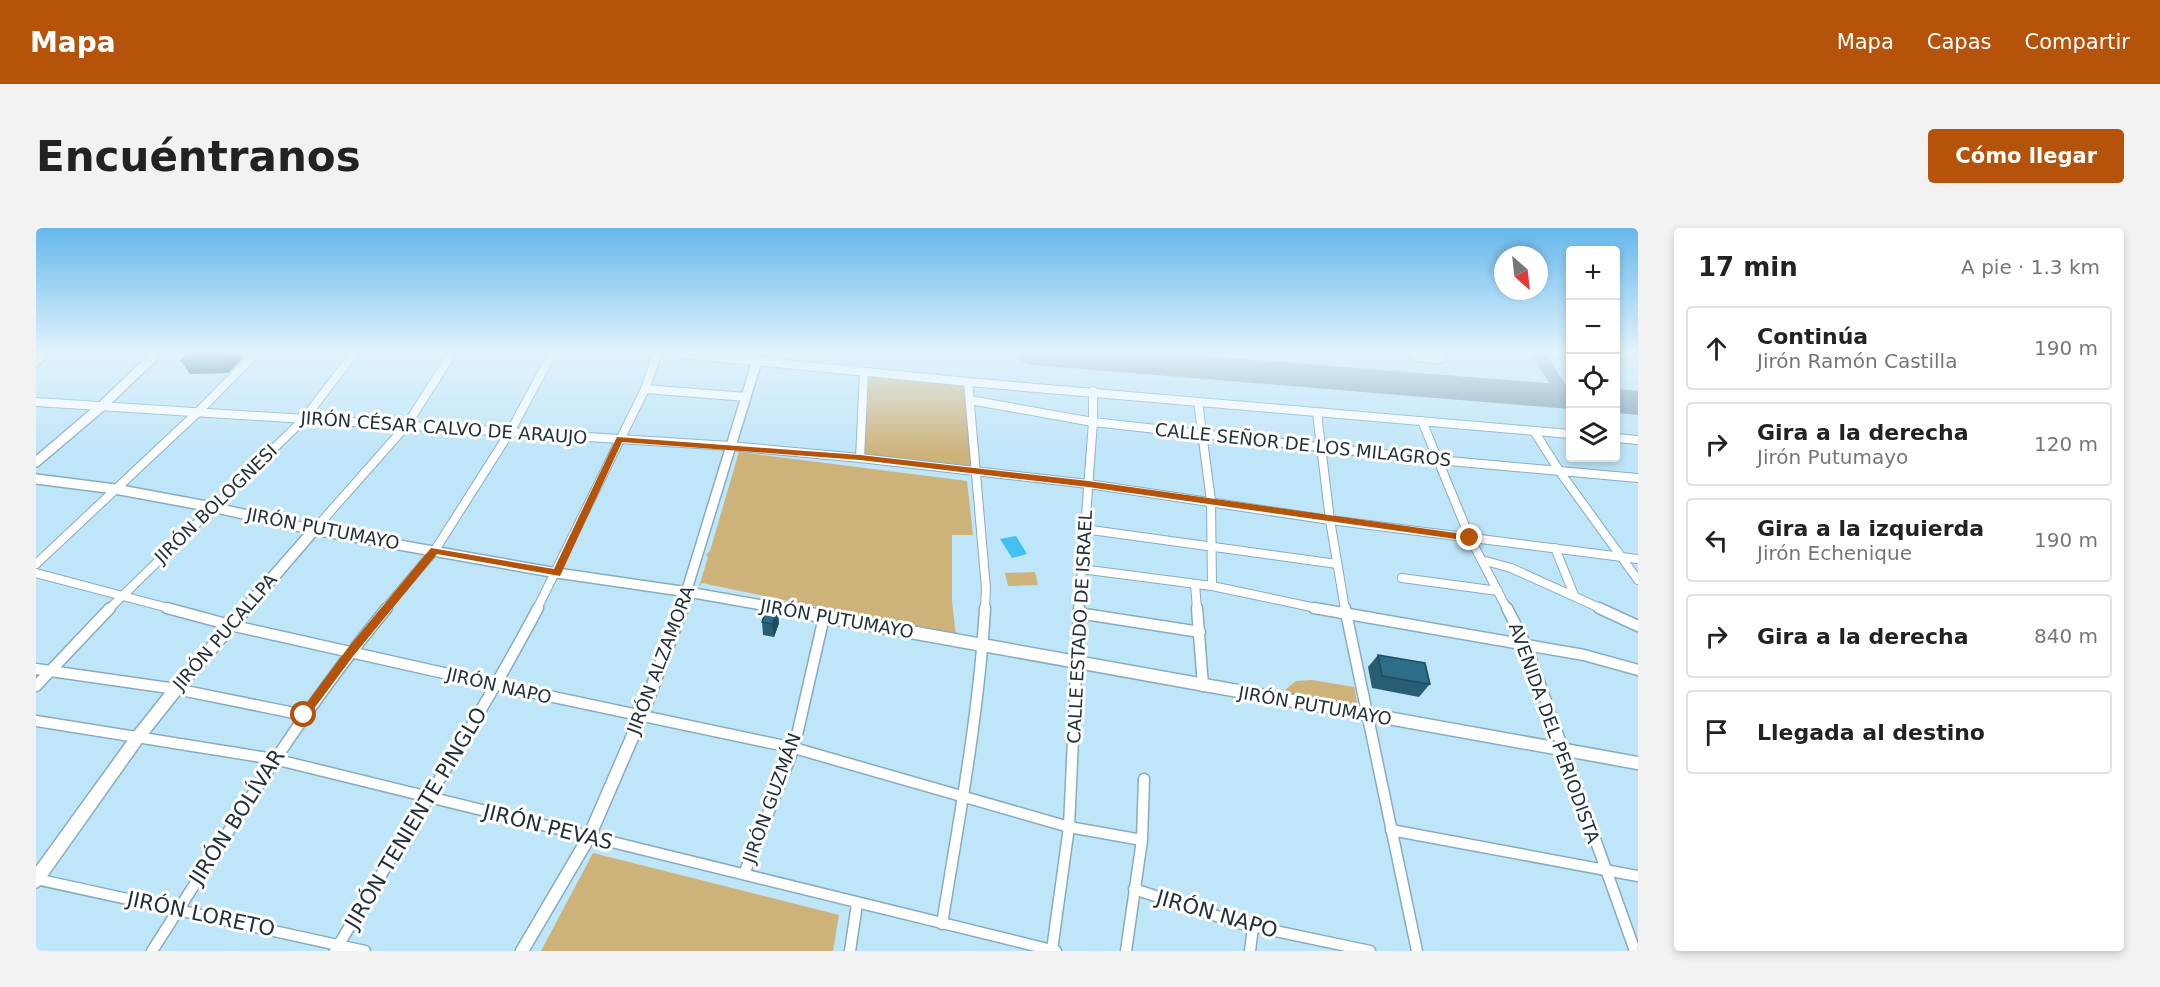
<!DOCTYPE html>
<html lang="es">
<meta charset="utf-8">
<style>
:root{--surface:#fff;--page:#f2f2f2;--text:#222;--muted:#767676;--line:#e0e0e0;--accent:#b45309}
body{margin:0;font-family:"DejaVu Sans",sans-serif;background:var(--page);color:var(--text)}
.controls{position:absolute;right:18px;top:18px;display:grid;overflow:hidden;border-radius:6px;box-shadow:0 3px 9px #0003}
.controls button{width:54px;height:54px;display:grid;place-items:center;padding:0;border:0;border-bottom:2px solid var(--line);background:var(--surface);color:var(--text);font:30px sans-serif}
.compass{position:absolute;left:1458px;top:18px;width:54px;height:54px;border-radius:50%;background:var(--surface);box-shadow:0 3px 9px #0003;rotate:153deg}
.stop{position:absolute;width:18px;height:18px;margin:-14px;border:4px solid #b45309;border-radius:50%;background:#fff}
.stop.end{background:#b45309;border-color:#fff;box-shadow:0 2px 6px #0008}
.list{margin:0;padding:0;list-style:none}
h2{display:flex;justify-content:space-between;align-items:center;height:78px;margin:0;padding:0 24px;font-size:26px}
h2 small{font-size:20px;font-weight:400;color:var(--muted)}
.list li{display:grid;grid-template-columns:39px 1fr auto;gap:18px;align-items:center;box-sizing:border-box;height:84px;margin:0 12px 12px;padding:0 12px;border:2px solid var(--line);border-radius:6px}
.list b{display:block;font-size:22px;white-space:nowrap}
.list p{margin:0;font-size:20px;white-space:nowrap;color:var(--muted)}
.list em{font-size:20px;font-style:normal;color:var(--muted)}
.icon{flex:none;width:33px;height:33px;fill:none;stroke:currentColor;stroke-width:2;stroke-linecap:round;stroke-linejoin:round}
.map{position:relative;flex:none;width:1602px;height:723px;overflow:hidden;border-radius:6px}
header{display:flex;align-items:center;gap:36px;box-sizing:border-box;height:84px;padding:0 30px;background:var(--accent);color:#fff}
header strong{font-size:28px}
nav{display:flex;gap:33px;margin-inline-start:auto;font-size:21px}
.intro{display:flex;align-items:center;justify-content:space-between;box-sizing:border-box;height:144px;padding:0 36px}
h1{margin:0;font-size:42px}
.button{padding:15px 27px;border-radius:6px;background:var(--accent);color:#fff;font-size:21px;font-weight:700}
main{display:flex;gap:36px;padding:0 36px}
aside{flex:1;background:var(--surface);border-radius:6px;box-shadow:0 3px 9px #0003}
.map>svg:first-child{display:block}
.green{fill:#cdb27a}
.water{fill:#43bff0}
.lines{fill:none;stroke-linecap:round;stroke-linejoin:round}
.taxiway{fill:#86a4b3;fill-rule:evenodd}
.runway{fill:#86a4b3;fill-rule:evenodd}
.minor-far1-casing{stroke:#88acbe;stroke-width:10}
.minor-casing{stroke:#88acbe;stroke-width:13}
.tertiary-far1-casing{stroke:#88acbe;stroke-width:12}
.tertiary-casing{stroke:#88acbe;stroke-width:15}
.secondary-casing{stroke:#88acbe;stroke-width:3}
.minor-far1{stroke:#fff;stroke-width:8}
.minor{stroke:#fff;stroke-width:10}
.tertiary-far1{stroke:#fff;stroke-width:9}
.tertiary{stroke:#fff;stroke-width:12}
.secondary{fill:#fff;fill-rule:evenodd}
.wall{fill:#285e74}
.shaded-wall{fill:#204c5e}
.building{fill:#2e6d87;stroke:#204c5e;stroke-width:1.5}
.route{fill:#b45309}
.labels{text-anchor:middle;stroke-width:6;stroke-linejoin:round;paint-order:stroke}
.street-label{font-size:18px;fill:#223139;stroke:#fff}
.near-street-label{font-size:21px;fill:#223139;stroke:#fff}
</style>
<header>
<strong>Mapa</strong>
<nav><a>Mapa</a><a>Capas</a><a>Compartir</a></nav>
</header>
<div class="intro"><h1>Encuéntranos</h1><a class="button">Cómo llegar</a></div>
<main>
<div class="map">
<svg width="1602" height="723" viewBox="0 0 1602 723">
<rect width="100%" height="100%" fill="#bfe5f8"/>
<g class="green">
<path d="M828 144 932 154 940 244 824 230Z"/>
<path d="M703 224 931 253 937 307H916V373L920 408 666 355 663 359 672 329 670 327 674 323Z"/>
<path d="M999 344 1002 357 972 358 969 345Z"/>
<path d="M1276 452 1318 459 1322 479 1250 470V461L1260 453Z"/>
<path d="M557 625 803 687 797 723H505Z"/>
</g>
<path class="water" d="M980 308 991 326 976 330 964 311Z"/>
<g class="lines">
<path class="taxiway" d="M1494 124H1509L1534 164V173L1524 172Z"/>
<g class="runway">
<path d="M980 124H1122L1534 157V181L998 137 985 134Z"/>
<path d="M1580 161 1602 163V187L1580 185Z"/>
</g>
<defs>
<g id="minor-far1">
<path d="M628 124 932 154 1534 206"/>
<path d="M1374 124 1381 129 1403 131 1405 130 1402 124"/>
<path d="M932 154 950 360 949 381"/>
<path d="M609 161 710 169"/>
<path d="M934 172 1057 194 1402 232 1602 250"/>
<path d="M0 174 694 218 824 230 1052 256 1294 292 1602 331"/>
<path d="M1162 174 1175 273 1176 358"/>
<path d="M1281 185 1294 292 1309 381"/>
<path d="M1386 193 1434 310 1471 381"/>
<path d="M1498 203 1524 244 1602 352"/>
<path d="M1580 210 1602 212"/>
<path d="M824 230 828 144"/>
<path d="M1048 301 1301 336"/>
<path d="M278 302 370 198 417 124"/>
<path d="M1519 320 1538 367"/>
<path d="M1446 332 1475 340 1566 381"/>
<path d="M0 336 161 185 221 124"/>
<path d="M1045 341 1176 358 1285 381"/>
<path d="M0 345 136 381"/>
<path d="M1366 350 1462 363"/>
<path d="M1159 356 1161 381"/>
<path d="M73 381 268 191 319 124"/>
<path d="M349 381 399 322 474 204 517 124"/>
<path d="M501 381 609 161 622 124"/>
<path d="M1043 381 1057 194V163"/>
</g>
<g id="minor">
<path d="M131 380 194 397 461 457 758 520 1033 599 1106 612"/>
<path d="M1161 380 1167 458"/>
<path d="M1278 380 1548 427 1602 442"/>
<path d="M1309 380 1381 723"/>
<path d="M1471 380 1490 417 1599 723"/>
<path d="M1563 380 1602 398"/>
<path d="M1042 385 1164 404"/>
<path d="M0 441 140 461 268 487"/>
<path d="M0 458 74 380"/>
<path d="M0 493 238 531 1020 723"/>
<path d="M1355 602 1602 648"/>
<path d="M708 646 758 520 788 389"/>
<path d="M0 651 329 723"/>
<path d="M1098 661 1202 695 1334 723"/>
<path d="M906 696C923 591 943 486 949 380"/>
<path d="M1016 722 1033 599 1043 380"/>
<path d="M116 723C191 607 262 487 351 380"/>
<path d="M299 723C367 609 440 497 502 380"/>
<path d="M814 723 821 676"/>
<path d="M1090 723 1106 612 1108 551"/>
<path d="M1214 723 1217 699"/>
</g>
<g id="tertiary-far1">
<path d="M0 234 66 178 122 124"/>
<path d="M0 251 79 261 176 279 278 302 521 345 652 364 749 381"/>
<path d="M645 381 721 133V124"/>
</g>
<g id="tertiary">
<path d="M741 380 1602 535"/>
<path d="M486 723 553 609 605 489 646 380"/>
</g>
<g id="secondary">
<path d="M7 124H17L0 139V131Z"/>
<path d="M278 298 282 299 284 302 282 305 145 465 107 513 5 657 0 660V639L97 505 135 457 274 299Z"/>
</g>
</defs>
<use href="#minor-far1" class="minor-far1-casing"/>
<use href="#minor" class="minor-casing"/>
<use href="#tertiary-far1" class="tertiary-far1-casing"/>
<use href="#tertiary" class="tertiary-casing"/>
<use href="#secondary" class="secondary-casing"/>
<use href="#minor-far1" class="minor-far1"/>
<use href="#minor" class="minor"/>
<use href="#tertiary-far1" class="tertiary-far1"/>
<use href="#tertiary" class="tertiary"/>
<use href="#secondary" class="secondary"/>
</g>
<g class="wall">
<path d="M207 129 192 145 154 146 145 133Z"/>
<path d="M726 394 743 395 738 409 727 407Z"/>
<path d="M1342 427 1394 456 1383 469 1336 460 1332 439Z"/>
</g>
<g class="shaded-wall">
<path d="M192 124H204L207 129 192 145 184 132Z"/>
<path d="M742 382 743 395 738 409 736 396Z"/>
</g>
<g class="building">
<path d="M152 124H192L184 132 145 133Z"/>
<path d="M731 380 742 382 736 396 726 394Z"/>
<path d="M1342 427 1389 435 1394 456 1346 448Z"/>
</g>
<linearGradient id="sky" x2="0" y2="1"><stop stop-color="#66b8eb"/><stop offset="0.55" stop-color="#e2f3fc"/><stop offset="1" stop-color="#e2f3fc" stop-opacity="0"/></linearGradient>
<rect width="1602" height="226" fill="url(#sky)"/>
<path class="route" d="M581 209 824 227 1052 253 1434 307 1439 310 1434 313 1052 259 824 232 586 214 524 348 401 326 318 427 271 490H264V484L311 421 395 320 518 341Z"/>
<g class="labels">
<g class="street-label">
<text transform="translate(408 200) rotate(4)" y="6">JIRÓN CÉSAR CALVO DE ARAUJO</text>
<text transform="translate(1267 217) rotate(6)" y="6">CALLE SEÑOR DE LOS MILAGROS</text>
<text transform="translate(180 276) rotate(-44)" y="6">JIRÓN BOLOGNESI</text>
<text transform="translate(287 301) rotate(11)" y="6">JIRÓN PUTUMAYO</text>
<text transform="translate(801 391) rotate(10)" y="6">JIRÓN PUTUMAYO</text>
<text transform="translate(1044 399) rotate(-87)" y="6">CALLE ESTADO DE ISRAEL</text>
<text transform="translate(189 404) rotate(-49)" y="6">JIRÓN PUCALLPA</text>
<text transform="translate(625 432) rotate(-69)" y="6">JIRÓN ALZAMORA</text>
<text transform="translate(463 458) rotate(13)" y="6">JIRÓN NAPO</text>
<text transform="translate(1279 478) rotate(10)" y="6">JIRÓN PUTUMAYO</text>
<text transform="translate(1518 505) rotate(70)" y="6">AVENIDA DEL PERIODISTA</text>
<text transform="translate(736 570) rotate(-70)" y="6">JIRÓN GUZMÁN</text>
</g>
<g class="near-street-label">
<text transform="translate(201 589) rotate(-57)" y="7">JIRÓN BOLÍVAR</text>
<text transform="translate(380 590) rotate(-59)" y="7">JIRÓN TENIENTE PINGLO</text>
<text transform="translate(512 599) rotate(14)" y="7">JIRÓN PEVAS</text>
<text transform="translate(165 686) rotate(12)" y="7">JIRÓN LORETO</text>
<text transform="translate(1181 686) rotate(16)" y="7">JIRÓN NAPO</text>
</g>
</g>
</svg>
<div class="controls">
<button>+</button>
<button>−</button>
<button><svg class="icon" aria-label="locate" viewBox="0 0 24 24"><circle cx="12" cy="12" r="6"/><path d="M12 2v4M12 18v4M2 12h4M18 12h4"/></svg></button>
<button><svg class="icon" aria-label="layers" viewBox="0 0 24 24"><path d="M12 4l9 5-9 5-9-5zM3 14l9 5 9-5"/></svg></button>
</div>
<svg class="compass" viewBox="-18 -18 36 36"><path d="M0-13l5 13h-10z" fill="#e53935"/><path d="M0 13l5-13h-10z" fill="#767676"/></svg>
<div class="stop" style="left:268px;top:487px"></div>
<div class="stop end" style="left:1434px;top:310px"></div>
</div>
<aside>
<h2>17 min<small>A pie · 1.3 km</small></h2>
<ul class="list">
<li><svg class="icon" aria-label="ahead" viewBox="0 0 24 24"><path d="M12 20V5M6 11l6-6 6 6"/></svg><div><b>Continúa</b><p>Jirón Ramón Castilla</p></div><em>190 m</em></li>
<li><svg class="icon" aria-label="right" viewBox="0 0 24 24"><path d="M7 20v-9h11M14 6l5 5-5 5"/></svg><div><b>Gira a la derecha</b><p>Jirón Putumayo</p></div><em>120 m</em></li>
<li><svg class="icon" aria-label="left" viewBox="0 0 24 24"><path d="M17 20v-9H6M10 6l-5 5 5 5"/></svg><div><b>Gira a la izquierda</b><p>Jirón Echenique</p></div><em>190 m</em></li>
<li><svg class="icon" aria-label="right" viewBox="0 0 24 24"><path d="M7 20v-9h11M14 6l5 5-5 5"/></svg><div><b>Gira a la derecha</b></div><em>840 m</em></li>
<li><svg class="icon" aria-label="arrive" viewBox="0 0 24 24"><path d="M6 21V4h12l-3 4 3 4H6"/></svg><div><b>Llegada al destino</b></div></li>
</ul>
</aside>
</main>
